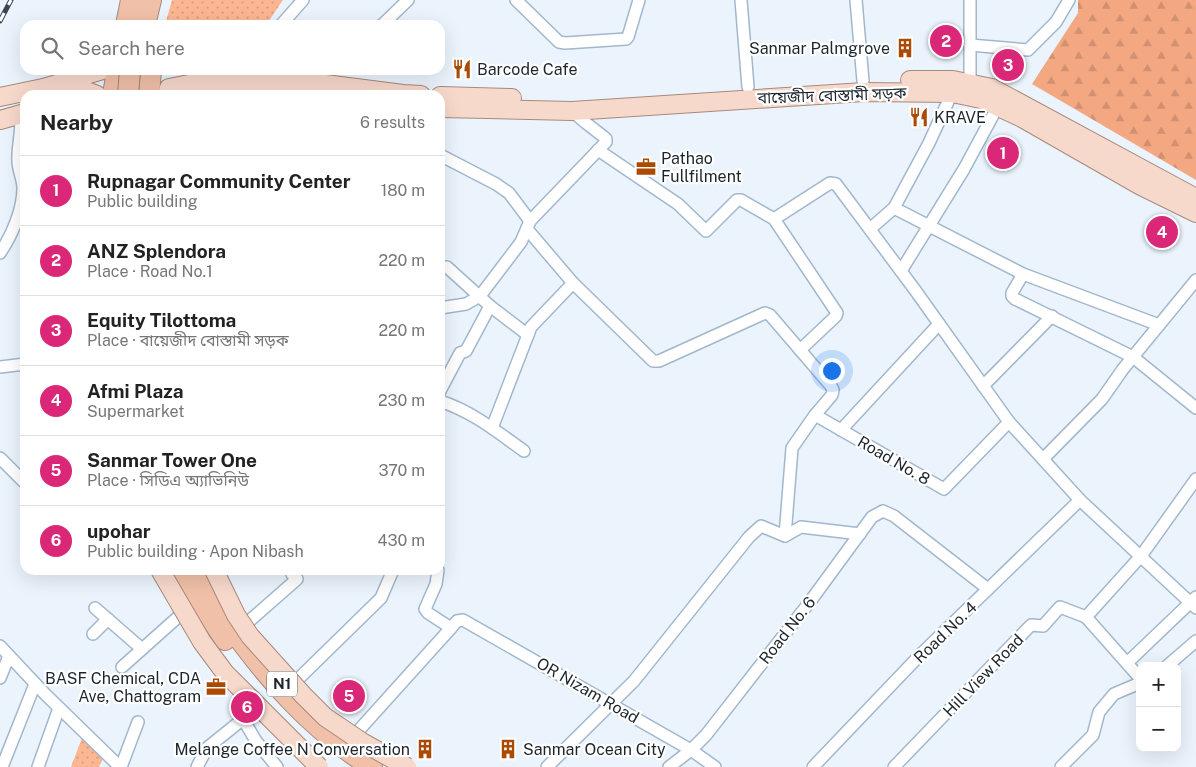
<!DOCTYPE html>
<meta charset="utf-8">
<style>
:root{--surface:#fff;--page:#f2f2f2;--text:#222;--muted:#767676;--line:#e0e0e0;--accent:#db2777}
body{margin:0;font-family:"Public Sans","Noto Sans Bengali",sans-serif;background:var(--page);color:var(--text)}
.controls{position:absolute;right:15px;bottom:15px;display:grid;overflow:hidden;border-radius:10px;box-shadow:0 5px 20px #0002}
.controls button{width:45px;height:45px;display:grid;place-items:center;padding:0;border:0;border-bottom:1px solid var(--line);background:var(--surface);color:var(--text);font:25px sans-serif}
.you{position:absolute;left:831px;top:370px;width:18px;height:18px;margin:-12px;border:4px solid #fff;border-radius:50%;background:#1a73e8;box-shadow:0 0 0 8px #1a73e833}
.badge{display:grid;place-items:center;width:32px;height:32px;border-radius:50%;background:var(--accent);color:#fff;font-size:16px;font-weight:700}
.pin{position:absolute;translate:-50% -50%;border:2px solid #fff;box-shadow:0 1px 5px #0006}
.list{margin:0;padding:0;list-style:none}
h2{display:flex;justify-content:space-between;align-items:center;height:65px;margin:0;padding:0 20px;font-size:21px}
h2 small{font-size:16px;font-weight:400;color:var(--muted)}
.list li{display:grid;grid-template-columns:32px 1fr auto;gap:15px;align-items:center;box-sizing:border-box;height:70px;padding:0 20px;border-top:1px solid var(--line)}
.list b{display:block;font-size:19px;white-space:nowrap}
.list p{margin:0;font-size:16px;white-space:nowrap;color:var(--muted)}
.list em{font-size:16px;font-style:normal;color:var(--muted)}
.icon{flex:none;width:28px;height:28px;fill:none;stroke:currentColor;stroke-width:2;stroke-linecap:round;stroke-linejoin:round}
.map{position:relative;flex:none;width:1196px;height:767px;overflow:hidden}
.search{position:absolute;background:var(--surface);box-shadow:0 5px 20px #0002;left:20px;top:20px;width:425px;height:55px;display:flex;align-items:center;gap:12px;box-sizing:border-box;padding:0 18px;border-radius:15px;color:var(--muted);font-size:19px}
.panel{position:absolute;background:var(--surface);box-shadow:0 5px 20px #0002;left:20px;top:90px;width:425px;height:485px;border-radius:15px}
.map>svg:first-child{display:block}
.green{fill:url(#green-dots)}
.forest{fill:url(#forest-firs)}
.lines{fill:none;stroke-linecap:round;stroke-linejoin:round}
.street-casing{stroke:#a2b7cc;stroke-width:14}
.primary-casing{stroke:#a78a7d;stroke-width:20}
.highway-casing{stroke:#a78a7d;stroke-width:22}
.street{stroke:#fff;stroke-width:11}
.primary{stroke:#f7d9cb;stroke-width:18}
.highway{stroke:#f1c0a8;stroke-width:20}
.rail-casing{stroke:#3c454d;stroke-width:5}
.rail{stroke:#fff;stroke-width:3;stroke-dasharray:9;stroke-linecap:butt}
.primary-bridge-casing{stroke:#a78a7d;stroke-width:20;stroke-linecap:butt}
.highway-bridge-casing{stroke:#a78a7d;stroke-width:22;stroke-linecap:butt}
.primary-bridge{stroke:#f7d9cb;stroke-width:18}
.highway-bridge{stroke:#f1c0a8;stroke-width:20}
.labels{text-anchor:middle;stroke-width:4.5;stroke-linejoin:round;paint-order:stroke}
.shield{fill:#fff;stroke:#61666c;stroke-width:1}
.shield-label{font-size:15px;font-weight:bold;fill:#1d252d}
.poi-label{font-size:16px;fill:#1d252d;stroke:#fff;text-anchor:start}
.street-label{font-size:16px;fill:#1d252d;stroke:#fff}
</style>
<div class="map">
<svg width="1196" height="767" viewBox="0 0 1196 767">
<defs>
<pattern id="green-dots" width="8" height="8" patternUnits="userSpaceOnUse" patternTransform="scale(1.25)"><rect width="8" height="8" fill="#fdb692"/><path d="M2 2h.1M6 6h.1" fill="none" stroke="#d89c7e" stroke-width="1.8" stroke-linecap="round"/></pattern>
<pattern id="forest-firs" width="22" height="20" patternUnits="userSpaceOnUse" patternTransform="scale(1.25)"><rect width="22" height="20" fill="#f3a882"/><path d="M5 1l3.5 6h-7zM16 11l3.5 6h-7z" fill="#d09071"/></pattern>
</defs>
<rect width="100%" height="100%" fill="#ebf4fd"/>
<g class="green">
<path d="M172 0H283L266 25H165Z"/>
<path d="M82 738 104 757 99 767H71Z"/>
</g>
<path class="forest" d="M1078 0H1196V180L1032 84 1078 13Z"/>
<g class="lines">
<defs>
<g id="street">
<path d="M516 0 559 42 565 43 626 39 628 37 639 0"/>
<path d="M741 0 748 87"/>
<path d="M856 0 863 81"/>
<path d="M281 25 303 0"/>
<path d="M382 25 408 0"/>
<path d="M970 45 1028 50 1056 22 1069 0"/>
<path d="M970 88V0"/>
<path d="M598 150 678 204 706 231 737 200H741L774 219 837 313 836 316 800 350"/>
<path d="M440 155 496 184 509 193 530 221 521 242 480 296 466 304 440 308"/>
<path d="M894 208 1023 274 1159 325"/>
<path d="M774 219 830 183 836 184 915 290 1009 422 1080 500 1196 608"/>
<path d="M530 221 606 142V139L604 137 586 123 572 111"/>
<path d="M527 229 573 283 653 361H659L765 313 770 315 831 386 833 390 832 395 815 415 792 448 785 536"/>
<path d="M870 229 894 208 929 143 952 93"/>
<path d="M0 253C12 235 23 210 23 188 23 179 18 170 18 161 17 145 23 131 20 115"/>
<path d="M440 267H447L490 306 466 351 460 353 440 391"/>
<path d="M901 271 964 169 998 106"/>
<path d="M1023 274 1012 293V296L1015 299 1133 357 1196 408"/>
<path d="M490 306 528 335"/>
<path d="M0 367 25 364"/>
<path d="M983 386 1052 316"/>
<path d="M440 401C473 412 496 431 524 451"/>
<path d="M815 415 944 489 1009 422"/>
<path d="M492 428 531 327 573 283"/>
<path d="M841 430 939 324"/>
<path d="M0 458 25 483"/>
<path d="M1043 459 1102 399 1123 369 1196 280"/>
<path d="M438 570 436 584 425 609 428 613 451 628"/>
<path d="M95 608 142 649"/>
<path d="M1086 617 1140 678"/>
<path d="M239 630 296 580 297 579 292 574 294 570"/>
<path d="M93 634 108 619"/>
<path d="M0 646 46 695 120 767"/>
<path d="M1127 663 1196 597"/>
<path d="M1167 666 1196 641"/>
<path d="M122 667 187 609"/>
<path d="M0 678 9 656"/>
<path d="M289 688 381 598 393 570"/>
<path d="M258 702 245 713 243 719 256 741 277 767"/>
<path d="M350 740 451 628 457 621 463 620 691 750 715 767"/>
<path d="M2 767 35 684"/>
<path d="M38 767 59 708"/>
<path d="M121 767 138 722"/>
<path d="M197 767 207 748 243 719"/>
<path d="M547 767 634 681 749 537 761 526 785 536 801 527 860 534"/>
<path d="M669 767 691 750 706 735 809 603 872 517 883 511 894 516 988 589"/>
<path d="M813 767 920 655 1080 500"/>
<path d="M894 767 1031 625 1043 626 1060 607 1086 617 1141 556 1196 479"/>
<path d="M1061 767 1093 735 1099 712 1114 694 1140 683"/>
</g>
<g id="primary">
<path d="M216 70 403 94 421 95"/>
<path d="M910 80H953L992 88 1196 198"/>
<path d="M61 89 75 87 97 95"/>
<path d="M167 95 169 88 199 82 215 83 294 95"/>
<path d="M440 96 512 98"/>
<path d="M0 97 43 88 103 70"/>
<path d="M440 108 572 111 864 92 952 93 981 99 1022 118 1141 186 1196 213"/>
<path d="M0 120 25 113"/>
</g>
<g id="highway">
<path d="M126 25 131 0"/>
<path d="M145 25 151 0"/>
<path d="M113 95 117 70"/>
<path d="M149 95 151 70"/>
<path d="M180 570 225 640"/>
<path d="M200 570 235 625"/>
<path d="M224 618C265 676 310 729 372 767"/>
</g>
</defs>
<use href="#street" class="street-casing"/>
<use href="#primary" class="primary-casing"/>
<use href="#highway" class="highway-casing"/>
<use href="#street" class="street"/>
<use href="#primary" class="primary"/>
<use href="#highway" class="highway"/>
<defs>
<path id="rail" d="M0 21 11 0"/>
</defs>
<use href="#rail" class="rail-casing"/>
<use href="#rail" class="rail"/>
<defs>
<g id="primary-bridge">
<path d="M160 570 202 642 225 673 319 767"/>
<path d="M214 570 236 615 250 636 303 695 325 717 362 742 407 767"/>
</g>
<path id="highway-bridge" d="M128 95 130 70"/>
</defs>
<use href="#primary-bridge" class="primary-bridge-casing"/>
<use href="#highway-bridge" class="highway-bridge-casing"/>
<use href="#primary-bridge" class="primary-bridge"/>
<use href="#highway-bridge" class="highway-bridge"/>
</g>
<defs>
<symbol id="building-bare" viewBox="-9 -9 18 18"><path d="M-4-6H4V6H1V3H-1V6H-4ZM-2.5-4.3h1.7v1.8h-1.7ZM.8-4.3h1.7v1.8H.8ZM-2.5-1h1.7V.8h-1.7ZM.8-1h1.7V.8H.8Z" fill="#ab4a02" stroke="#fff" stroke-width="2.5" paint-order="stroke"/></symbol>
<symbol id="restaurant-bare" viewBox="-9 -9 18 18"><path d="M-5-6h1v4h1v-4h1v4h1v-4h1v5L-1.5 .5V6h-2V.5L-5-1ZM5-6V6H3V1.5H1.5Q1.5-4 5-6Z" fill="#ab4a02" stroke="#fff" stroke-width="2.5" paint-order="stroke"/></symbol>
<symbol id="office-bare" viewBox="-9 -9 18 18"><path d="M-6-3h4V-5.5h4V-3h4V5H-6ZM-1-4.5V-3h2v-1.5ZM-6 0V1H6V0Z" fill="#ab4a02" stroke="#fff" stroke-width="2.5" paint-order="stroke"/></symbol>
</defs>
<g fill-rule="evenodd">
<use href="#building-bare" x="891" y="34" width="28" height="28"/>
<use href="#restaurant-bare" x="448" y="55" width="28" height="28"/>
<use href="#restaurant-bare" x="905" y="103" width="28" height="28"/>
<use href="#office-bare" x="632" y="153" width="28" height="28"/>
<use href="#office-bare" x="202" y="673" width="28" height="28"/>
<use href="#building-bare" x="411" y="735" width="28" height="28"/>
<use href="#building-bare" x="494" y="735" width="28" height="28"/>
</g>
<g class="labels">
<rect class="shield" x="267" y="671.5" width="30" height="25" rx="4"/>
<g class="shield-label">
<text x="282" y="689">N1</text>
</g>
<g class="poi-label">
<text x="890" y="54" text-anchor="end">Sanmar Palmgrove</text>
<text x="477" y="75">Barcode Cafe</text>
<text x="934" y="123">KRAVE</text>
<text x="661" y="164">Pathao<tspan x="661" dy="18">Fullfilment</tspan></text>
<text x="201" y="684" text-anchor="end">BASF Chemical, CDA<tspan x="201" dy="18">Ave, Chattogram</tspan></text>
<text x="410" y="755" text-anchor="end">Melange Coffee N Conversation</text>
<text x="523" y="755">Sanmar Ocean City</text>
</g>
<g class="street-label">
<text transform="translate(832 95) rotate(-2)" y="6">বায়েজীদ বোস্তামী সড়ক</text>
<text transform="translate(894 460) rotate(30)" y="6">Road No. 8</text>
<text transform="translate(787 630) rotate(-52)" y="6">Road No. 6</text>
<text transform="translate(945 632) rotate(-44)" y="6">Road No. 4</text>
<text transform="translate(983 675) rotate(-46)" y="6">Hill View Road</text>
<text transform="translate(588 690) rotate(30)" y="6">OR Nizam Road</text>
</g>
</g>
</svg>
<div class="controls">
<button>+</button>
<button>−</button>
</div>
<div class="you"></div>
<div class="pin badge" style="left:1003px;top:153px">1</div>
<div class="pin badge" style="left:946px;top:41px">2</div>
<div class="pin badge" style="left:1008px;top:65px">3</div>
<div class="pin badge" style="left:1162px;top:232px">4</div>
<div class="pin badge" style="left:349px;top:696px">5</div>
<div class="pin badge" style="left:247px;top:707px">6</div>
<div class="search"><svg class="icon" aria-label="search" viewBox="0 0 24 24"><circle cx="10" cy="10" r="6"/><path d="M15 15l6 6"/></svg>Search here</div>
<section class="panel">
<h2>Nearby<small>6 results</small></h2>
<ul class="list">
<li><span class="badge">1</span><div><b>Rupnagar Community Center</b><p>Public building</p></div><em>180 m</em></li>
<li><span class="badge">2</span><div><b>ANZ Splendora</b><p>Place · Road No.1</p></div><em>220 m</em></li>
<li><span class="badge">3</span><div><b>Equity Tilottoma</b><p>Place · বায়েজীদ বোস্তামী সড়ক</p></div><em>220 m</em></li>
<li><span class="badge">4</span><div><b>Afmi Plaza</b><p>Supermarket</p></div><em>230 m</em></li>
<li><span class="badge">5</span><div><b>Sanmar Tower One</b><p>Place · সিডিএ অ্যাভিনিউ</p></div><em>370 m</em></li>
<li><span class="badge">6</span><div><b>upohar</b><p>Public building · Apon Nibash</p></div><em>430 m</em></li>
</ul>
</section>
</div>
